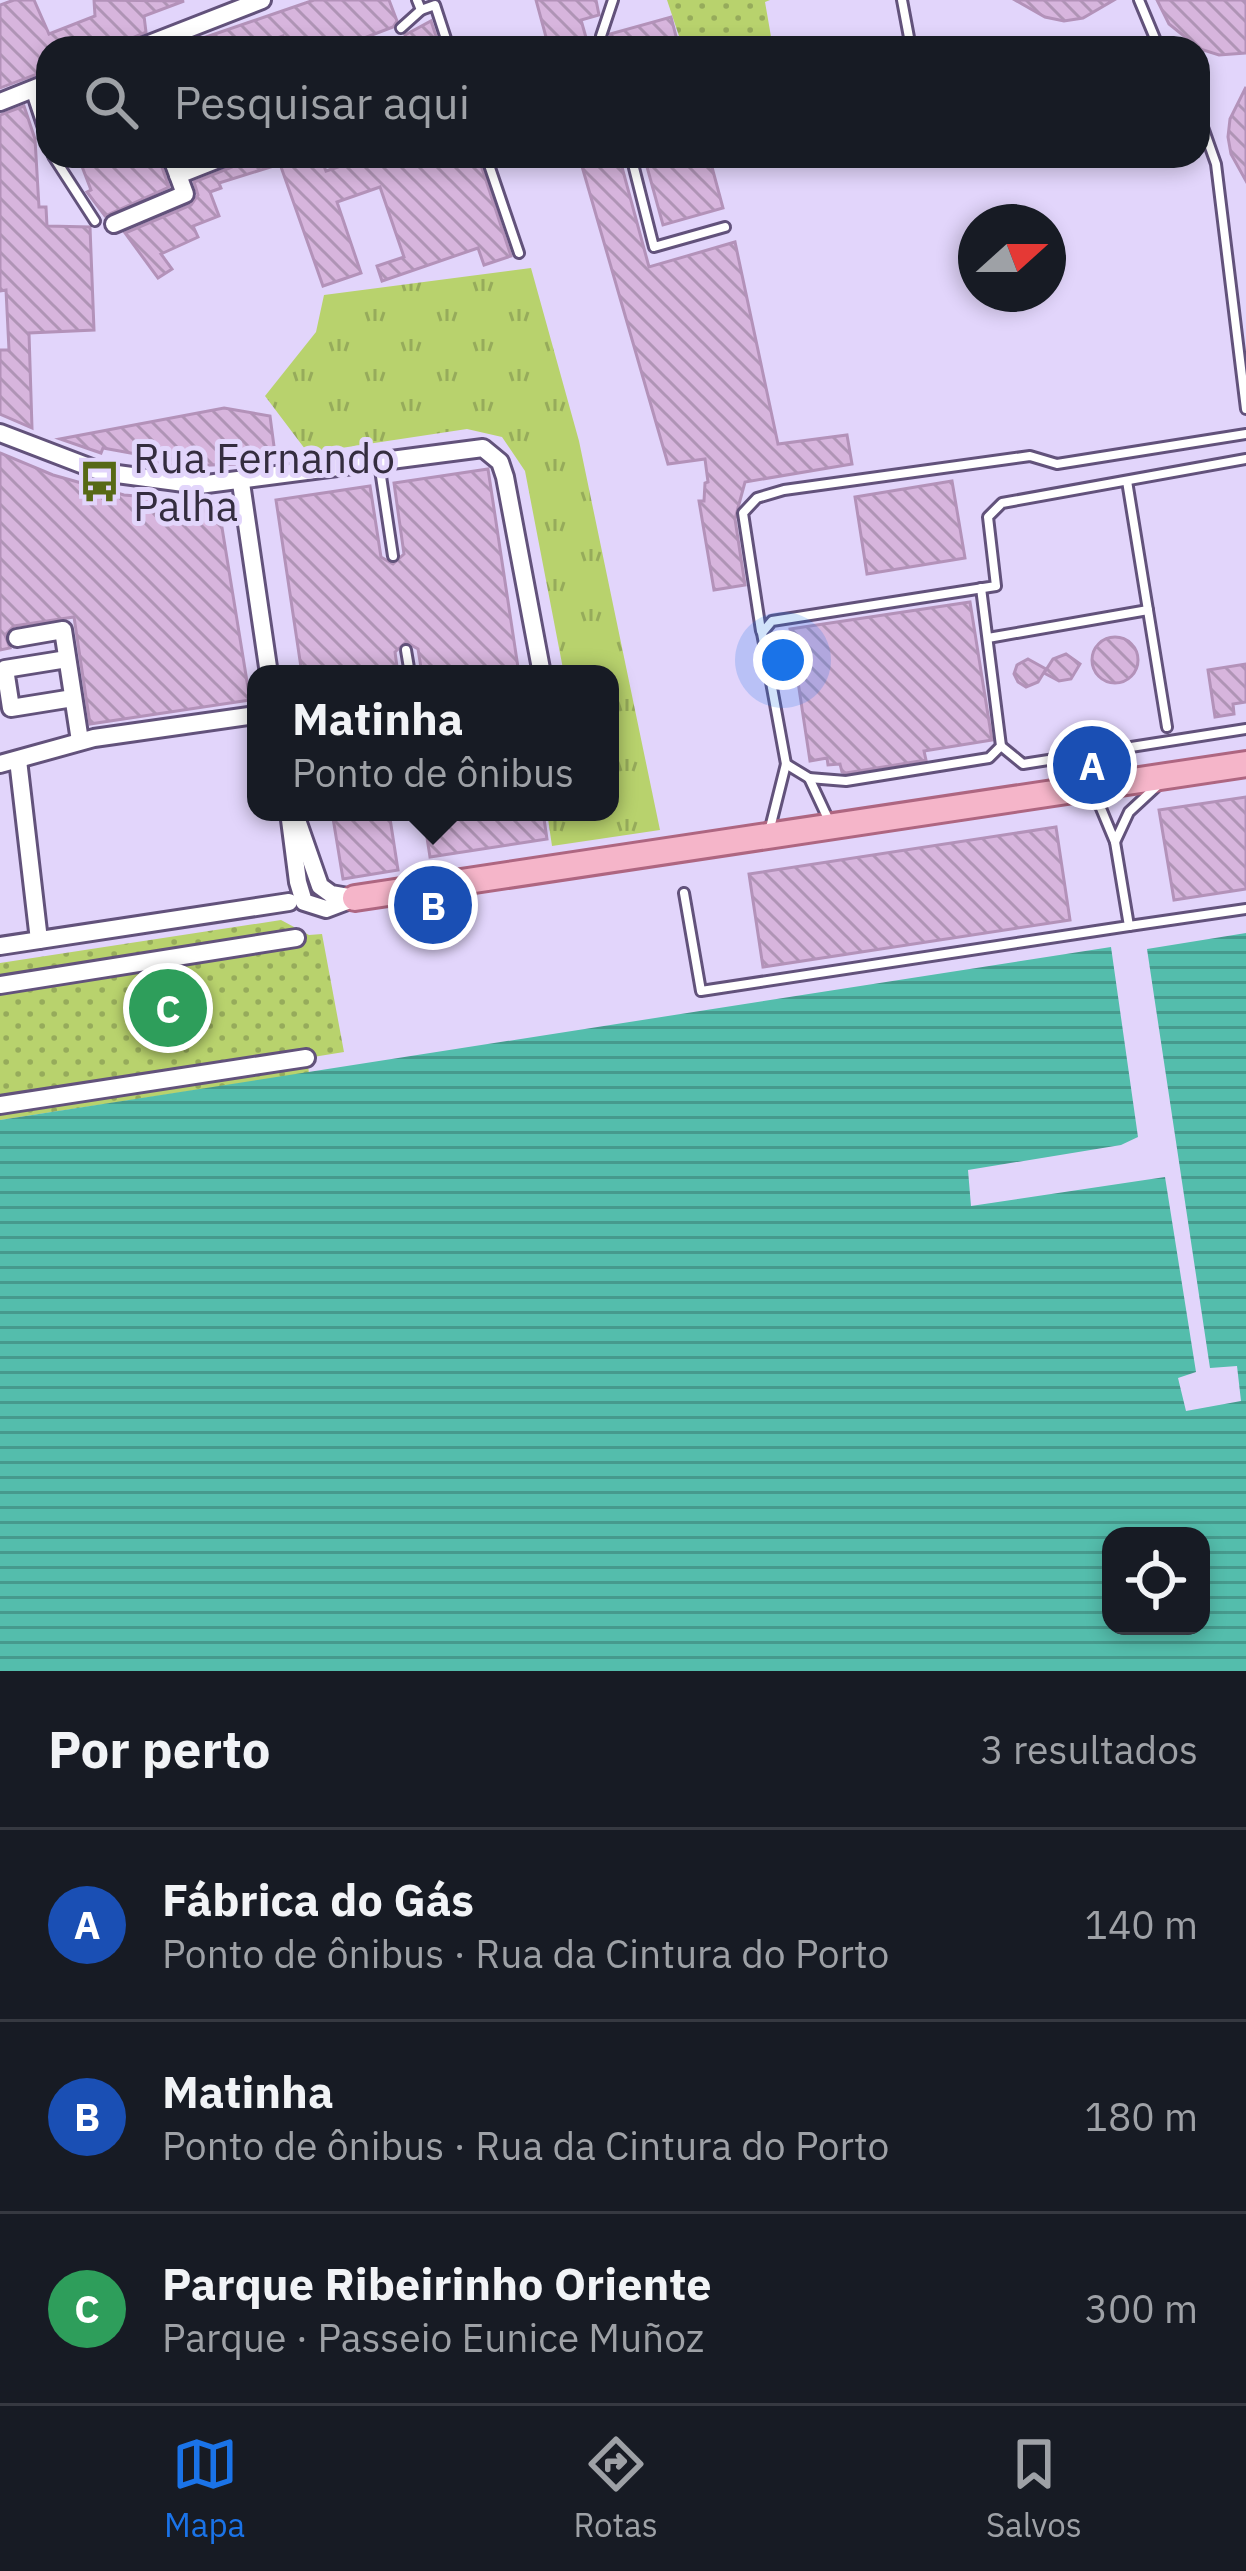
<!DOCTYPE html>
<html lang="pt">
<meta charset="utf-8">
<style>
:root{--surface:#171b24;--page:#20242c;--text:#f1f3f6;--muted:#9ea1a6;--line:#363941;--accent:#1a73e8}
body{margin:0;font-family:"IBM Plex Sans",sans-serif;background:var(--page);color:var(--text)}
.controls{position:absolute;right:36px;bottom:36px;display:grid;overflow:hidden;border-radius:24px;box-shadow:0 6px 18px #0003}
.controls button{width:108px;height:108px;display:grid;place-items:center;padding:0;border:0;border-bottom:3px solid var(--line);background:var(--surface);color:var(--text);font:60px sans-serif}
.compass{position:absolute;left:958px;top:204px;width:108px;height:108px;border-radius:50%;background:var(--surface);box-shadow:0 6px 18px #0003;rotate:69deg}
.you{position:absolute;left:783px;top:660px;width:42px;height:42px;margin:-30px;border:9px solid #fff;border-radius:50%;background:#1a73e8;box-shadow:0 0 0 18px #1a73e833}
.badge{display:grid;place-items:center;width:78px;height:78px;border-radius:50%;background:var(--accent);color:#fff;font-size:39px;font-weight:700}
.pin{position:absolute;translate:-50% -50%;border:6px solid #fff;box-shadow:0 3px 12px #0006}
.popup{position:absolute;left:247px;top:665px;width:372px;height:156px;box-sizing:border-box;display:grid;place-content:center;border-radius:24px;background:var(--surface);filter:drop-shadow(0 3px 9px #0005);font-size:39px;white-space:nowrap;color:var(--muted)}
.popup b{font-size:45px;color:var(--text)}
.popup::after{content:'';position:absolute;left:50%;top:100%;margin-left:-24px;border:24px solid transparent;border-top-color:var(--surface)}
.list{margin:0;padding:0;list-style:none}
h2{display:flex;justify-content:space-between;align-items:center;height:156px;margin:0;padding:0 48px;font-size:51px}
h2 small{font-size:39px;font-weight:400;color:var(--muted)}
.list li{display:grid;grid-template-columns:78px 1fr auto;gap:36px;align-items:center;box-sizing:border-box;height:192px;padding:0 48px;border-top:3px solid var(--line)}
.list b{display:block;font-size:45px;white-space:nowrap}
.list p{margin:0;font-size:39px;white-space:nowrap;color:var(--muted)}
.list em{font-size:39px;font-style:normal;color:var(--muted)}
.icon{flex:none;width:66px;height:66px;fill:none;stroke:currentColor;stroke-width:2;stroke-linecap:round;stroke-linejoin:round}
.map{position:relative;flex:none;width:1246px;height:1671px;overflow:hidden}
.search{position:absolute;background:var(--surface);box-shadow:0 6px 18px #0003;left:36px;right:36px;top:36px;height:132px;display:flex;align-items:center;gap:30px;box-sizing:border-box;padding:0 42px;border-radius:36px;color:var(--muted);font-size:45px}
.sheet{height:732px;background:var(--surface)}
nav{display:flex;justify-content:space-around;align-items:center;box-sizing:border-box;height:168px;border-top:3px solid var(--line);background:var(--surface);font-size:33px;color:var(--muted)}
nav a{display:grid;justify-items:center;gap:6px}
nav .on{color:var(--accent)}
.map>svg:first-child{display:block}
.grass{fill:url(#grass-tufts)}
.park{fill:url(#park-dots)}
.water{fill:url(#water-rules);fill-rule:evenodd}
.building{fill:url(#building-back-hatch);stroke:#b392b9;stroke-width:3}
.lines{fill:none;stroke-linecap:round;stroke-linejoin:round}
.lane-casing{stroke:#62527b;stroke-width:14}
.street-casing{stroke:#62527b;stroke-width:22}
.primary-casing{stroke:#ae6681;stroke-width:30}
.lane{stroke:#fff;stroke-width:8}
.street{stroke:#fff;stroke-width:16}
.primary{stroke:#f5b5c9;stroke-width:24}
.labels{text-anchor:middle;stroke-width:10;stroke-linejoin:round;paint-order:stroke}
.poi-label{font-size:42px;fill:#342d3f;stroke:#e2d5fb;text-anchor:start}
</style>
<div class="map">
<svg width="1246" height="1671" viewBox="0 0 1246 1671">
<defs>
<pattern id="grass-tufts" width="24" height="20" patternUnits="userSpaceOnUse" patternTransform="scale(3)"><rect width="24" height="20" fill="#b8d26d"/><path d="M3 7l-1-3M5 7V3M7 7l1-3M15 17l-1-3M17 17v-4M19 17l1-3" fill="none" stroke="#96ab5b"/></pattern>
<pattern id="park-dots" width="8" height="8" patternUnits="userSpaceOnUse" patternTransform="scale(3)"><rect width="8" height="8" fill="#b8d26d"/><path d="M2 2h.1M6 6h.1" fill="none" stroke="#96ab5b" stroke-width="1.8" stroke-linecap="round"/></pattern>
<pattern id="water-rules" width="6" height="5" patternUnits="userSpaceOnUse" patternTransform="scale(3)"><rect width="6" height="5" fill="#54bdac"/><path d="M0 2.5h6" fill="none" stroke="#469a8d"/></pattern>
<pattern id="building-back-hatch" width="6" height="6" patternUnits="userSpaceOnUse" patternTransform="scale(3)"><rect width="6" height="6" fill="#d7b5dd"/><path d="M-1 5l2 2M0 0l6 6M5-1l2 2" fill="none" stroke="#af94b5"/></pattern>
</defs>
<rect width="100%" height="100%" fill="#e2d5fb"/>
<path class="grass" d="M531 268 579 441 660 830 552 846 547 812H610V674H564L525 471 502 437 467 429 308 453 265 396 316 332 324 295Z"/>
<g class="park">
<path d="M667 0H770L765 2 773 48H683Z"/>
<path d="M281 920 309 935 322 934 344 1052 307 1058 309 1073 0 1120V963Z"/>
</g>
<path class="water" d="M1246 933V1671H0V1120L1111 947 1138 1137 1121 1145 968 1170 971 1206 1165 1177 1196 1372 1178 1378 1186 1411 1241 1401 1237 1366 1210 1368 1147 949ZM1112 1536H1201V1626H1111Z"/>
<g class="building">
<path d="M14 0H34L49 34 95 16 94 0 184 1 144 16 146 32 130 39 126 48H48V70L0 88V5Z"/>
<path d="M314 0H389L397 21 393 27 338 48H287L283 36 257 45 258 48H174Z"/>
<path d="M536 0H596L599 15 581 20 589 48H549Z"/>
<path d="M1015 0H1114L1083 18 1064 21 1045 17Z"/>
<path d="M1157 0H1246V53L1219 55 1200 49 1169 24Z"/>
<path d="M671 17 679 48H614L610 34Z"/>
<path d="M431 21 440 48H409L405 35Z"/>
<path d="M1246 87V181L1231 154 1228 137 1230 119Z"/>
<path d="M24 106 35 139 39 207H46L47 226 90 227 94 330 29 333 32 428 0 414V350H9L6 290 0 291V115Z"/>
<path d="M78 156H158L169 187 105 216 87 192 91 190Z"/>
<path d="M239 156H320L326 171 370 156H478L511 256 484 265 478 248 382 281 377 266 404 257 380 187 337 202 361 273 323 286 280 164 219 183 221 188 210 192 219 216 193 226 198 237 161 254 172 269 158 278 125 233 191 205 198 195 194 182 232 167Z"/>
<path d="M579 156H619L649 267 735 242 778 444 847 435 852 464 745 482 735 519 745 585 714 590 699 501H704L705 483 708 482 705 459 668 464Z"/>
<path d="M644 156H709L723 208 663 225Z"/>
<path d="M224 408 270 416 275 454 234 459 235 464 186 466 147 462V456L103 448 101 453 60 439Z"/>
<path d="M0 453 53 475 124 495 218 503 250 700 90 724 74 617 14 626 5 635 10 648 0 650Z"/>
<path d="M488 469 519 674H422L418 649 406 642 395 652 398 674H302L276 500 370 486 381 557 393 564 404 554 394 483Z"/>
<path d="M952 481 965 558 867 574 855 497Z"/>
<path d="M970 602 992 740 924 751 926 760 846 773 842 772 840 764 828 765 827 758 810 761 790 629Z"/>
<circle cx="1115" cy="660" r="23"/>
<path d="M1066 654 1080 664 1071 679 1059 681 1044 673 1053 659Z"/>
<path d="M1028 659 1046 669 1038 682 1026 687 1018 682 1014 674 1017 665Z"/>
<path d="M1246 664V702L1233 704 1234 714 1215 717 1208 670Z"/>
<path d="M1246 797V889L1174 900 1159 810Z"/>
<path d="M332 812H389L398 870 343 879Z"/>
<path d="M423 812H543L547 839 430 857Z"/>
<path d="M1056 827 1070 920 763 967 749 874Z"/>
</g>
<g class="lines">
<defs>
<g id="lane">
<path d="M417 0 421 10 435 5 449 48"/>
<path d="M902 0 911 48"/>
<path d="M1139 0 1159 48"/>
<path d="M401 28 421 10"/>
<path d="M604 48 601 36 613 0"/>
<path d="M31 92 48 143"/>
<path d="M1198 113 1216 164 1246 409"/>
<path d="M53 156 95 221"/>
<path d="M486 156 519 253"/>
<path d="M631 156 654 247 725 227"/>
<path d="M379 463 393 556"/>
<path d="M1127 481 1167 727"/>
<path d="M761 631 743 513 757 498 784 490 1030 456 1057 464 1246 434"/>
<path d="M988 638 1148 610"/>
<path d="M406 650 410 674"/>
<path d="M1001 746 1023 764 1246 729"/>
<path d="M786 764 809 778 830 823"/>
<path d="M809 778 846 781 989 758 1001 746 981 588"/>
<path d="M1086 795 1100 806 1115 842 1129 812 1157 786"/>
<path d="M769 832 786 764 762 633 772 621 996 586 988 517 1002 503 1246 459"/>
<path d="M684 893 701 991 1129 926 1115 842"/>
<path d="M1129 926 1246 909"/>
</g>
<g id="street">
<path d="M139 48 262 0"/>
<path d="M0 102 48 83"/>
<path d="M178 175 226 156"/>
<path d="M114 224 185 194 171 156"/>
<path d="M0 433 102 472 199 485 483 448 500 462 505 477 542 674"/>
<path d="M241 483 269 674"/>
<path d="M17 638 63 630 80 741"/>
<path d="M67 659 5 669 11 708 73 698"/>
<path d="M18 760 39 940"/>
<path d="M0 764 94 738 256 715"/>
<path d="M289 812 298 882 304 902 326 909 355 898"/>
<path d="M297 820 320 886 331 894 354 898"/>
<path d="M0 946 289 902"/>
<path d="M0 985 296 938"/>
<path d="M0 1105 306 1058"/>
</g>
<path id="primary" d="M355 898 1246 764"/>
</defs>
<use href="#lane" class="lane-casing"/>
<use href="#street" class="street-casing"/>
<use href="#primary" class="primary-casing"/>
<use href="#lane" class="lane"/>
<use href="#street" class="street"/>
<use href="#primary" class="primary"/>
</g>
<defs>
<symbol id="bus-bare" viewBox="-9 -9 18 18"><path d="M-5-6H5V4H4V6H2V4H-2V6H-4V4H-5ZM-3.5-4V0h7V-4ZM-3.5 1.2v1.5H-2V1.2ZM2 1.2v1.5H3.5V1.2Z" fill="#576915" stroke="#e2d5fb" stroke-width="2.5" paint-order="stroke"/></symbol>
</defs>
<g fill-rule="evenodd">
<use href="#bus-bare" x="70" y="452" width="59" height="59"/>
</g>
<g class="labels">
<g class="poi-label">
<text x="133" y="473">Rua Fernando<tspan x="133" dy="48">Palha</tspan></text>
</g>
</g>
</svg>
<div class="controls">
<button><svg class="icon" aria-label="locate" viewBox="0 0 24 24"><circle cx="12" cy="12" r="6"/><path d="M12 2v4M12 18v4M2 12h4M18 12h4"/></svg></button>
</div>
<svg class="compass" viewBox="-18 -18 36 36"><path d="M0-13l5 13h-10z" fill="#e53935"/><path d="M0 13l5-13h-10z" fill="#9ea1a6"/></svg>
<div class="you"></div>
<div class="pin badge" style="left:1092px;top:765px;background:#1a4fb4">A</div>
<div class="pin badge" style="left:433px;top:905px;background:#1a4fb4">B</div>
<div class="popup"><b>Matinha</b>Ponto de ônibus</div>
<div class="pin badge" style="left:168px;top:1008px;background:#2e9e5b">C</div>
<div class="search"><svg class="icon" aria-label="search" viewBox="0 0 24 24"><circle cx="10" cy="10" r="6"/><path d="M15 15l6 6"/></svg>Pesquisar aqui</div>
</div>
<section class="sheet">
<h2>Por perto<small>3 resultados</small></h2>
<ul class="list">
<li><span class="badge" style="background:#1a4fb4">A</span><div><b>Fábrica do Gás</b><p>Ponto de ônibus · Rua da Cintura do Porto</p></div><em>140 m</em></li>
<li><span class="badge" style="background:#1a4fb4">B</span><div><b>Matinha</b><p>Ponto de ônibus · Rua da Cintura do Porto</p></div><em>180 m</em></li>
<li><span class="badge" style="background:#2e9e5b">C</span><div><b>Parque Ribeirinho Oriente</b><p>Parque · Passeio Eunice Muñoz</p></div><em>300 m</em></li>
</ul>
</section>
<nav>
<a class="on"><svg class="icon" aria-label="map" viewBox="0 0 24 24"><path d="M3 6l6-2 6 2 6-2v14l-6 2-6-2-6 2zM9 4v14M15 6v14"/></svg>Mapa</a>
<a><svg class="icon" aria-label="directions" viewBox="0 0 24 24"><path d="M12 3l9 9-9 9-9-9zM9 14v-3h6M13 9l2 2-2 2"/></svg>Rotas</a>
<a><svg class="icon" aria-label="saved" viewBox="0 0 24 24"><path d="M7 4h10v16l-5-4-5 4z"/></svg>Salvos</a>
</nav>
